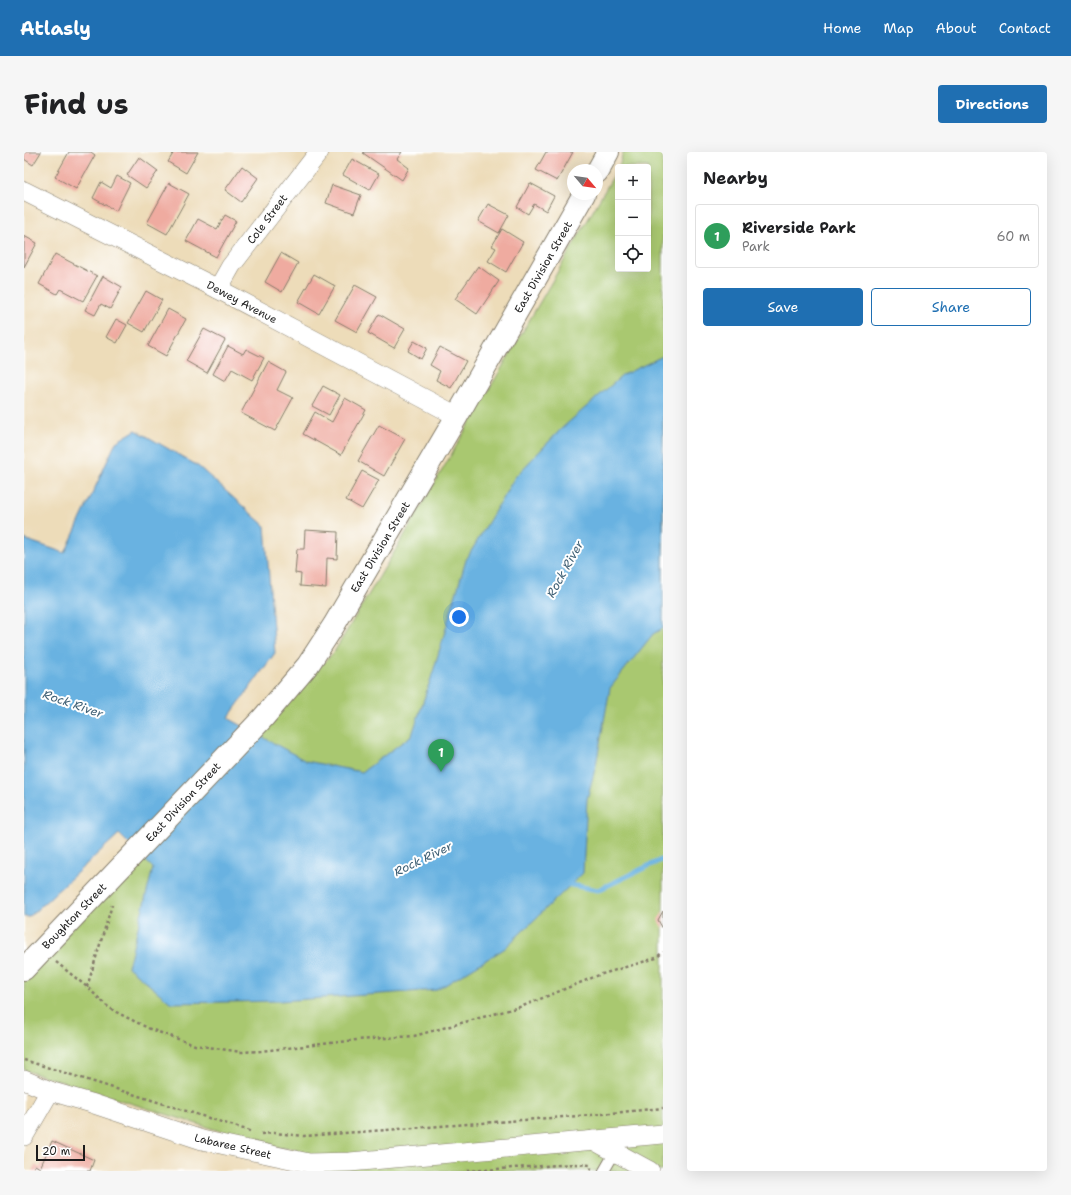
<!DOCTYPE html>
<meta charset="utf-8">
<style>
:root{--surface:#fff;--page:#f6f6f6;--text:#202124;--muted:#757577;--line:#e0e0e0;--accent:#1f6fb2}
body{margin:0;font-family:"Shantell Sans",sans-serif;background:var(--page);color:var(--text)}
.controls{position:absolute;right:12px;top:12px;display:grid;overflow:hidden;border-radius:4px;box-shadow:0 4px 16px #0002}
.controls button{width:36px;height:36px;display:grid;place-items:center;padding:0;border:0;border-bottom:1px solid var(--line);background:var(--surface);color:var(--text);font:20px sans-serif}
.compass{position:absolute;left:543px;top:12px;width:36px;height:36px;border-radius:50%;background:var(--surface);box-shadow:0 4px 16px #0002;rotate:119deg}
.scale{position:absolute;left:12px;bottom:10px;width:49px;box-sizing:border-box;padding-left:4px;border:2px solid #1c1c1c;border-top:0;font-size:11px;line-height:14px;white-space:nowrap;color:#1c1c1c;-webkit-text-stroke:3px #fff;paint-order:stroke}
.you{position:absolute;left:435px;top:465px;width:14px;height:14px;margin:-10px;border:3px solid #fff;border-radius:50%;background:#1a73e8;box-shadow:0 0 0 6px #1a73e833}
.badge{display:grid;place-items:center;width:26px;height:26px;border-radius:50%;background:var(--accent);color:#fff;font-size:13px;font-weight:700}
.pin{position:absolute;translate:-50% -33px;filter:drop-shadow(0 1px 2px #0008)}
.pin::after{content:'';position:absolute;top:21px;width:14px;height:12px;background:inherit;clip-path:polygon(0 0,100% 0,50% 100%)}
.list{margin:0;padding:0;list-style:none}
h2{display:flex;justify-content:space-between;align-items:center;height:52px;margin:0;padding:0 16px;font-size:17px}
h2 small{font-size:13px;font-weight:400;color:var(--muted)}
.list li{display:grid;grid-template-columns:26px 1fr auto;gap:12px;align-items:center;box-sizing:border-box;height:64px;margin:0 8px 8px;padding:0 8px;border:1px solid var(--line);border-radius:4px}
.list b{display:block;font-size:15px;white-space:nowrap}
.list p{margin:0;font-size:13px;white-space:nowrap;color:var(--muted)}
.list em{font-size:13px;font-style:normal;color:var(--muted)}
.actions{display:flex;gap:8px;padding:12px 16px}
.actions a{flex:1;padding:9px 0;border:1px solid var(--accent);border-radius:4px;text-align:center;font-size:14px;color:var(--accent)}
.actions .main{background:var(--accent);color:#fff}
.icon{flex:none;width:22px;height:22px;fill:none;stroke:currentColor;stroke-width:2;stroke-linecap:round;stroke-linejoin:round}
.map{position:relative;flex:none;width:639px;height:1019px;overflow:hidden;border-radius:4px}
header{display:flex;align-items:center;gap:24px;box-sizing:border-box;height:56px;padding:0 20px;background:var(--accent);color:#fff}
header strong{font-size:19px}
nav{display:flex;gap:22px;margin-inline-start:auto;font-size:14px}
.intro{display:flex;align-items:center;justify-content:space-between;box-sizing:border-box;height:96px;padding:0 24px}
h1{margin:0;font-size:28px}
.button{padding:10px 18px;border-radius:4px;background:var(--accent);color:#fff;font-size:14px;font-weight:700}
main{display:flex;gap:24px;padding:0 24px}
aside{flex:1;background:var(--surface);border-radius:4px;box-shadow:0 4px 16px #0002}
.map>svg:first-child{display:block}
.green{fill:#a9c86f;stroke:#627246}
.water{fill:#69b2e1;stroke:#42677e}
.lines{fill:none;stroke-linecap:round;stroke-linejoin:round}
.stream{stroke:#69b2e1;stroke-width:5}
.building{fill:#efaba0}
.service-casing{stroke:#847c6a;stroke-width:12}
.minor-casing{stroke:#847c6a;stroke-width:20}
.tertiary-casing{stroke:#847c6a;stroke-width:24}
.path{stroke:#847c6a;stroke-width:2.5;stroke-dasharray:3 3;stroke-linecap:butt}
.service{stroke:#fff;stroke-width:10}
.minor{stroke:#fff;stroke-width:19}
.tertiary{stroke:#fff;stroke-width:22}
.labels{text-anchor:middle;stroke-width:4;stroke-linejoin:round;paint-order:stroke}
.street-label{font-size:11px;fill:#1c1c1c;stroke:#fff}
.water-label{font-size:12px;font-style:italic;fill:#3f6075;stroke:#fff}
</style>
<header>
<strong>Atlasly</strong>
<nav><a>Home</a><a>Map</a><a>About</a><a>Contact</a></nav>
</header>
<div class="intro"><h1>Find us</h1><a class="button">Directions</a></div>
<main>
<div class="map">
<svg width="639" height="1019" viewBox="0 0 639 1019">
<rect width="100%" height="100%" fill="#fff"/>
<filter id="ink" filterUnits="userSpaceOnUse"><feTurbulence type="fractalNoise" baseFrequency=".025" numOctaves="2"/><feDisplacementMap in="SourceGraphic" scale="8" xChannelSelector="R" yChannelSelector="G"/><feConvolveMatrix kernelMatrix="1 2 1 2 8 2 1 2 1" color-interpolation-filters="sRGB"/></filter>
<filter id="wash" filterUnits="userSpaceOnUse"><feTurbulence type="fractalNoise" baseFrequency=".012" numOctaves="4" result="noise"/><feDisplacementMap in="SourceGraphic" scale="16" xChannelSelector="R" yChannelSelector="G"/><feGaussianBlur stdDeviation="0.9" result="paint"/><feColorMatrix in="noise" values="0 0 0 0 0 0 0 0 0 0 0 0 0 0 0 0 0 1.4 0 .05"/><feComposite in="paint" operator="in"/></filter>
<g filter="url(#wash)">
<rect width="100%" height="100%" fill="#eddcb9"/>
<path class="green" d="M599 0H639V1019H275L272 997 247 995 0 918V826L310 500 381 382 594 16V117H624V15H595Z"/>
<path class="water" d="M639 204V476L629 482 586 536 572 613 563 647 559 721 480 797 413 838 256 849 147 851 104 815 129 716 95 682 5 765H0V387L41 401 92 290 112 278 174 314 241 374 251 501 204 566 282 609 338 620 388 583 409 520 442 408 491 325 538 276 599 223Z"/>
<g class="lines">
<path class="stream" d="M542 732 574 738 639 707"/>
</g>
<g id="blocks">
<g class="building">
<path d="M0 0H17L9 13 0 7Z"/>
<path d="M45 0H67L71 3 52 37 31 25Z"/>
<path d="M150 0H174L162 21 144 10Z"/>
<path d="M340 0H378L373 7 385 16 378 28 339 1Z"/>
<path d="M522 0H549L533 29 512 18Z"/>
<path d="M115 5 134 19 122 36 103 23Z"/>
<path d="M328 7 355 22 346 38 319 23Z"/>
<path d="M218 14 234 26 217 50 201 38Z"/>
<path d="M93 24 106 31 92 59 69 46 77 30 87 36Z"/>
<path d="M145 31 165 42 143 82 123 71Z"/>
<path d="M506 31 530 44 522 59 510 52 504 62 493 55Z"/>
<path d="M308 33 337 43 330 61 302 51Z"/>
<path d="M464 52 485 63 475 81 454 69Z"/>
<path d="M201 63 212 69 192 105 162 89 174 67 193 77Z"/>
<path d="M478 77 499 90 482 120 464 109 472 96 468 94Z"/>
<path d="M0 84 13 91 0 115Z"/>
<path d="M257 101 274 111 258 140 241 130Z"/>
<path d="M31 102 73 124 59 149 36 137 33 142 15 132Z"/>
<path d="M454 114 475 129 453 162 431 147Z"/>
<path d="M290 122 311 134 295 162 274 150Z"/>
<path d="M79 124 98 135 86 157 77 152 71 163 61 158Z"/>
<path d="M331 133 353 145 333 180 311 168Z"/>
<path d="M122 139 138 148 120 180 104 171Z"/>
<path d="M144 157 162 167 142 204 124 194Z"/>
<path d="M355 162 381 177 370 196 344 181Z"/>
<path d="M92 167 103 173 93 191 82 185Z"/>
<path d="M180 177 201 188 183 221 162 209Z"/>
<path d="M390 189 403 196 397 207 384 199Z"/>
<path d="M204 194 219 202 222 197 240 206 228 228 208 217 201 229 189 222Z"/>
<path d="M416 195 442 209 427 236 412 228 416 219 406 213Z"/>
<path d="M244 210 262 220 253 238 269 246 251 279 217 261Z"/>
<path d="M299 234 316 243 305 263 288 254Z"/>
<path d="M321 246 342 258 317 303 279 282 291 260 308 270Z"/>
<path d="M355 273 381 287 360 324 334 309Z"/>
<path d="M338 319 355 328 338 357 322 348Z"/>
<path d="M281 378 314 380 313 407 303 406 302 436 276 434 277 422 271 421 273 397H280Z"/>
<path d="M639 759V777L634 768Z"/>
<path d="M28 989 70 1008 66 1019H8L11 1013 16 1016Z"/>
</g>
</g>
</g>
<g filter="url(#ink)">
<use href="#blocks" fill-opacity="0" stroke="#847c6a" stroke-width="1"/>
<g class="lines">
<defs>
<path id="service" d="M580 1019 591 1000"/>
<g id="minor">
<path d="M0 39 194 137 433 264"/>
<path d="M194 137 207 114 295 0"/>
<path d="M0 928 26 939 67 951 178 988 285 1011 326 1010 639 982"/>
<path d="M0 984 26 939"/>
<path d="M569 988 626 1019"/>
</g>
<g id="tertiary">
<path d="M573 20 584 0"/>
<path d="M0 817 239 566 284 513 310 473 433 264 560 42"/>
</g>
</defs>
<use href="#service" class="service-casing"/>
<use href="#minor" class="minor-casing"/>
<use href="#tertiary" class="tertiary-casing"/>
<g class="path">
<path d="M32 810 63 835 83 854 92 860 126 877 171 893 217 900 237 899 333 888 390 884 499 854 575 823 632 806 639 800"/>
<path d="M63 835 88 753"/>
<path d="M0 908 226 979"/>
<path d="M237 982 250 981 280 984 567 963 639 956"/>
<path d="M443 1019 550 1012 566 1013 567 1016 565 1019"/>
</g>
<use href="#service" class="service"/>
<use href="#minor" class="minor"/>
<use href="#tertiary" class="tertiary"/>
</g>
</g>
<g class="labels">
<g class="street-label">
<text transform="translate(243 67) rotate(-53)" y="4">Cole Street</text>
<text transform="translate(519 115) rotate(-60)" y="4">East Division Street</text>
<text transform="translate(218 150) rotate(28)" y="4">Dewey Avenue</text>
<text transform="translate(356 395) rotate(-59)" y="4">East Division Street</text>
<text transform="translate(159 650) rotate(-47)" y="4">East Division Street</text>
<text transform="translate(50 764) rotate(-46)" y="4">Boughton Street</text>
<text transform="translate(209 994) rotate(13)" y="4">Labaree Street</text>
</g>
<g class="water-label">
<text transform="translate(541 417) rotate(-61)" y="4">Rock River</text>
<text transform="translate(49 552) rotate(19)" y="4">Rock River</text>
<text transform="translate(399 707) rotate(-26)" y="4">Rock River</text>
</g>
</g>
</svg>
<div class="controls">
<button>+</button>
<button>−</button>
<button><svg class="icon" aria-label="locate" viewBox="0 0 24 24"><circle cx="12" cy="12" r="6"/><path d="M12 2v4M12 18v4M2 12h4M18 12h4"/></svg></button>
</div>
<svg class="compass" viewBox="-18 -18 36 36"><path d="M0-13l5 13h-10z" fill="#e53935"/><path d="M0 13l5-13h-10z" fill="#757577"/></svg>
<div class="scale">20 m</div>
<div class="you"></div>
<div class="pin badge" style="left:417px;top:620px;background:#2e9e5b">1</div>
</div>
<aside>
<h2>Nearby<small></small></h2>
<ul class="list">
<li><span class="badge" style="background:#2e9e5b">1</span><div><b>Riverside Park</b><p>Park</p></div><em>60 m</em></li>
</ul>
<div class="actions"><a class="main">Save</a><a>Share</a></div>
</aside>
</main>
